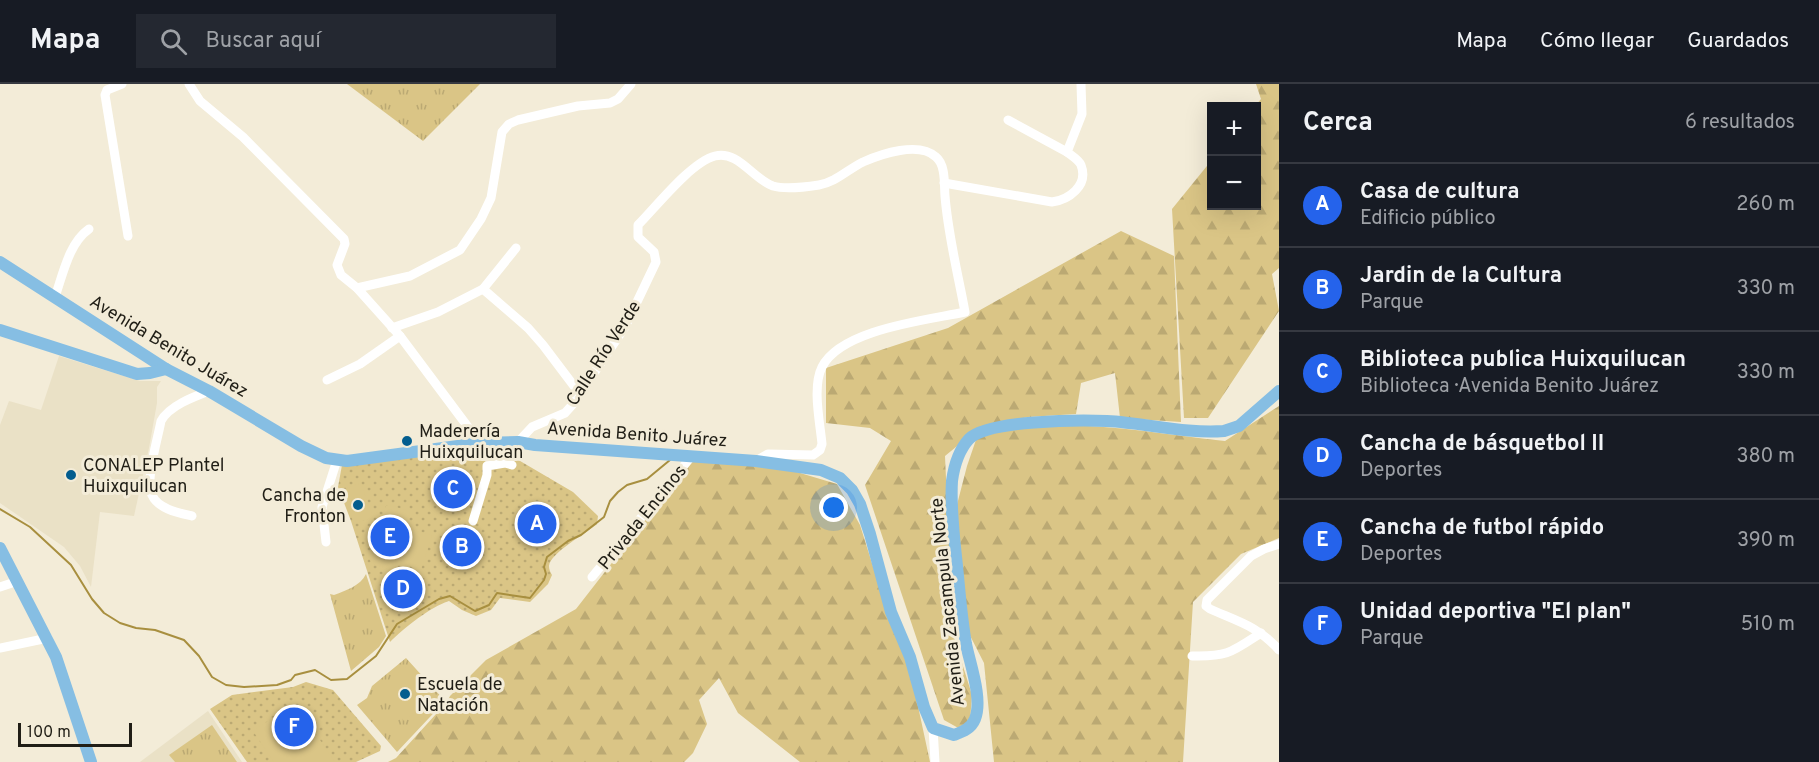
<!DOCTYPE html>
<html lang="es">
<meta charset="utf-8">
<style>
:root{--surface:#171b24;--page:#242831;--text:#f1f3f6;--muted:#9ea1a6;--line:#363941;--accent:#2563eb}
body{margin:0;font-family:Overpass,sans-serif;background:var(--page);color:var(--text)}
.controls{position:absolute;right:18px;top:18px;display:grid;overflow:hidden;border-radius:0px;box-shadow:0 6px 24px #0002}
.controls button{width:54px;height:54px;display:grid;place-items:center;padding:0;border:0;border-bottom:2px solid var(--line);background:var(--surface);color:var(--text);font:30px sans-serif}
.scale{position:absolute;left:18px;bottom:15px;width:114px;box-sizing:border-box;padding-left:6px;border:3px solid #201e16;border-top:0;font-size:16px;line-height:21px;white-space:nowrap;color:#201e16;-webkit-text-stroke:4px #f3ecd8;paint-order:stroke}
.you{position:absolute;left:834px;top:424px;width:21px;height:21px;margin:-15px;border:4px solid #fff;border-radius:50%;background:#1a73e8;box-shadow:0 0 0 9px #1a73e833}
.badge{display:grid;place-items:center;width:39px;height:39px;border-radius:50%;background:var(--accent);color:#fff;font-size:20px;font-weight:700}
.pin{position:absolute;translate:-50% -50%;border:3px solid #fff;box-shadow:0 2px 6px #0006}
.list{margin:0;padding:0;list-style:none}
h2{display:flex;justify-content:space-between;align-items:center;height:78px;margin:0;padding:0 24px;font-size:26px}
h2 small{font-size:20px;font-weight:400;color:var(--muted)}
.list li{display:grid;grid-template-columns:39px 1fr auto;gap:18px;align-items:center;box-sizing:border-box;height:84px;padding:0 24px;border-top:2px solid var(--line)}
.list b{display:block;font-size:22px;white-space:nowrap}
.list p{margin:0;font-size:20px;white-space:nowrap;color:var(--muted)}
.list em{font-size:20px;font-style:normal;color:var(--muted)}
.icon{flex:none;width:33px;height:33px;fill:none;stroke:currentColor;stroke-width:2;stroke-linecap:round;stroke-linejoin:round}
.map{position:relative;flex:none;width:1279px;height:678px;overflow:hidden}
header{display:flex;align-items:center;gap:36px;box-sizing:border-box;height:84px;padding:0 30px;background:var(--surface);border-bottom:2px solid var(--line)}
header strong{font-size:28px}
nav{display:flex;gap:33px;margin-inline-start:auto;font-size:21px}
.search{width:420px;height:54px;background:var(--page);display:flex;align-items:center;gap:15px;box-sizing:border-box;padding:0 21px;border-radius:0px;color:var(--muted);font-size:22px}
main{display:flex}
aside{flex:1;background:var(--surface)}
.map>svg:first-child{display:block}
.built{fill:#eae1c6}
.grass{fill:url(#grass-tufts)}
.forest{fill:url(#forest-firs)}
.park{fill:url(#park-dots)}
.pitch{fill:#dac586}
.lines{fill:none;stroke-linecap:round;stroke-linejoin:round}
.stream{stroke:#a88f3f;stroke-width:2}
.minor{stroke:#fff;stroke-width:9}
.major{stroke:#86bee3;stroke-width:12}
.poi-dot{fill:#035d8e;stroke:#f3ecd8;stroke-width:2}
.labels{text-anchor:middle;stroke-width:6;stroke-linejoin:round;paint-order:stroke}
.street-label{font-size:18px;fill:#201e16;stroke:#f3ecd8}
.poi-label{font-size:18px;fill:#201e16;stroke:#f3ecd8;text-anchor:start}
</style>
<header>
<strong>Mapa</strong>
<div class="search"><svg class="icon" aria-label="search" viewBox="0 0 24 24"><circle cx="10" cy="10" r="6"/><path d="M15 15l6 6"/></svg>Buscar aquí</div>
<nav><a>Mapa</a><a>Cómo llegar</a><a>Guardados</a></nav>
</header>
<main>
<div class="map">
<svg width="1279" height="678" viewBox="0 0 1279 678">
<defs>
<pattern id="grass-tufts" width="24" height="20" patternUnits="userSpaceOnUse" patternTransform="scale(1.5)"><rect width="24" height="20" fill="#dac586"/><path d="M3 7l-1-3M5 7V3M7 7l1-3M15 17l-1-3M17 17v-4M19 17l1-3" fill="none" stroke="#bba973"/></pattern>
<pattern id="forest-firs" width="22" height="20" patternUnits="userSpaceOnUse" patternTransform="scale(1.5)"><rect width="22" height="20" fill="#dac586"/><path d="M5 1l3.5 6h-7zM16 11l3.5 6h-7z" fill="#bba973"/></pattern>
<pattern id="park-dots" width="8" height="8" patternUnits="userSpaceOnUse" patternTransform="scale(1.5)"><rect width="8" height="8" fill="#dac586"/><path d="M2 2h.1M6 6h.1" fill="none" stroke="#bba973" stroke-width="1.8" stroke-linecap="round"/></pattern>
</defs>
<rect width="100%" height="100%" fill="#f3ecd8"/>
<g class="built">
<path d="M59 272 140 297H161L157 303V319L149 364 134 432 100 428 91 503 80 482 64 463 0 419V341L9 317 41 326Z"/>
<path d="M208 627 242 678H140Z"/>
</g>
<g class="grass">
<path d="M347 0H480L423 57Z"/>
<path d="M366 490 386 552 379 563 351 587 330 510 334 511C347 506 360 502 366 490Z"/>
<path d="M406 574 445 617 397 668 357 621 367 614 372 602Z"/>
<path d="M212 641 237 678H175L169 671Z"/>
</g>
<g class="forest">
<path d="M1256 0H1279V184L1272 190 1279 227 1208 334H1184L1172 125 1211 77 1212 122H1256L1255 22 1261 15Z"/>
<path d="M1121 147 1174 172 1181 338 1120 334 1115 289 1081 299 1076 330 1028 333 979 344 945 372 953 550 972 611 969 650 944 636 865 401 891 357 870 344 826 339V284L948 244Z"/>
<path d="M1279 322V454L1241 470 1193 518 1183 678H994L984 579 957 526 952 440 967 382 978 350C995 347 1012 343 1028 342 1094 337 1160 350 1225 357Z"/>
<path d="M695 372 790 386 837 400 860 441 881 508 907 571 930 678H800L738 629 719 594 699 616 707 640 693 669 684 678H388L396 674 447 618 450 612 486 576 576 525Z"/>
</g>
<g class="park">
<path d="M477 365 483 376 489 380 515 374 573 408 598 432 597 440C587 449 550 469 549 482 549 485 550 488 552 491L548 500 530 518 500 514 491 526 476 532 462 526 449 517C430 523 404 544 390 558L351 437 338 403 342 381Z"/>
<path d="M306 598 333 606 381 662 380 667 356 678H247L210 625 232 611 293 603Z"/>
</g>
<g class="pitch">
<path d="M361 399 373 433 354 440 342 406Z"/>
<path d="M389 421 409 427 410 431 395 484 391 486 371 479 370 475 386 422Z"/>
<path d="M410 445 432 451 421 486 399 479Z"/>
<path d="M398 485 419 491 409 526 387 519Z"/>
<path d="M405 583 431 615 404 637 378 606Z"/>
<path d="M295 619 335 678H274L253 647Z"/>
</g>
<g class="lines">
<path class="stream" d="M0 425 30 443 71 481 92 515 104 529 120 539 136 544 155 546 184 556 199 572 212 593 226 601 244 603 277 601 291 596 295 591 315 586 331 596 347 595 376 572 397 540 439 515 450 512 475 527 489 521 497 509 530 514 544 496 546 490 544 483 547 473 568 457 581 451 604 433 610 417 618 408 627 401 647 395 670 376"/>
<g class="minor">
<path d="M122 0 107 6 105 11 128 152"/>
<path d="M189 0 200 17 243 53 344 155 345 160 337 181 341 191 357 204 400 252 480 359"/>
<path d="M1008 36 1067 68"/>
<path d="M944 99 1052 118C1068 116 1089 102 1081 81 1079 76 1072 72 1067 68L1082 30 1081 0"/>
<path d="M357 204 410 192 460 166 481 135 491 114 502 48 509 40 518 36 578 22 610 19 618 15 631 0"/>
<path d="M483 205 528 244 543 261 580 310"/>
<path d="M55 213C63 190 69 159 89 145"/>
<path d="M392 244 438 228 483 205 516 164"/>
<path d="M327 296 360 280 400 252"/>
<path d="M518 358 532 343 565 329 574 319 625 243 656 178 654 168 638 153V141C656 123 691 78 715 72 738 66 753 95 773 102 786 106 806 103 819 101 836 98 847 86 863 78 881 70 919 57 936 73 946 81 944 101 945 112 948 151 958 190 965 228 928 236 841 245 822 283 812 303 820 338 822 360L820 366 813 371 768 370 756 377"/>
<path d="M192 432C179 429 158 425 152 411 145 396 158 354 161 337 169 322 193 313 209 307"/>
<path d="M473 437 487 391V382L505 379 512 381"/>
<path d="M326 458 322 423 337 376"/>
<path d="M1279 460 1264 465 1251 472 1207 516 1206 522 1210 525C1237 537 1258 542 1279 566"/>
<path d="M592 493 691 373"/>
<path d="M0 503 18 497"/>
<path d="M0 564 48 554"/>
<path d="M1192 572C1228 573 1232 568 1261 549"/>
<path d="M933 644 935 678"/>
</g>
<g class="major">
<path d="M0 178 166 285 209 307 301 362 326 374 347 377 480 359 518 358 535 361 756 377 821 386 840 394 852 406 860 420 870 450 891 528 910 573 924 623 933 644 954 651C962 648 971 645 975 635 983 615 970 580 966 560 962 537 960 514 958 492 955 460 950 428 952 397 954 382 959 366 969 355 988 336 1078 336 1107 337 1146 339 1185 350 1224 347L1239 342 1279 307"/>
<path d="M0 246 137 290 150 289 166 285"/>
<path d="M0 464 56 573 91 678"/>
</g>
</g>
<g class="poi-dot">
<circle cx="407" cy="357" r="6"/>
<circle cx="71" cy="391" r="6"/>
<circle cx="358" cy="421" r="6"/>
<circle cx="405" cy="610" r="6"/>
</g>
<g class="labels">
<g class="street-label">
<text transform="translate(169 262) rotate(31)" y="6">Avenida Benito Juárez</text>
<text transform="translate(603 269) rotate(-57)" y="6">Calle Río Verde</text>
<text transform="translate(637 350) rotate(4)" y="6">Avenida Benito Juárez</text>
<text transform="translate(642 433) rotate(-51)" y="6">Privada Encinos</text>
<text transform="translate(947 518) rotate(-96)" y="6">Avenida Zacampula Norte</text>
</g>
<g class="poi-label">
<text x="419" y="353">Maderería<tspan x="419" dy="21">Huixquilucan</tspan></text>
<text x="83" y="387">CONALEP Plantel<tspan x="83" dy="21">Huixquilucan</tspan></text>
<text x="346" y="417" text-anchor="end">Cancha de<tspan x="346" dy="21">Fronton</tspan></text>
<text x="417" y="606">Escuela de<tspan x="417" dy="21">Natación</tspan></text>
</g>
</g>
</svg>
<div class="controls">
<button>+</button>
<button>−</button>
</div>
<div class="scale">100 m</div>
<div class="you"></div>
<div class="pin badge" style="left:537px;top:440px">A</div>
<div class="pin badge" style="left:462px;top:463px">B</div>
<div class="pin badge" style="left:453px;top:405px">C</div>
<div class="pin badge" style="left:403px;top:505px">D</div>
<div class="pin badge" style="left:390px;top:453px">E</div>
<div class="pin badge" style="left:294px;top:643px">F</div>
</div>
<aside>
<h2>Cerca<small>6 resultados</small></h2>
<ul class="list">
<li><span class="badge">A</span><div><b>Casa de cultura</b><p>Edificio público</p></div><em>260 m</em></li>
<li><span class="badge">B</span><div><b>Jardin de la Cultura</b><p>Parque</p></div><em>330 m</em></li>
<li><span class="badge">C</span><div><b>Biblioteca publica Huixquilucan</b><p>Biblioteca · Avenida Benito Juárez</p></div><em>330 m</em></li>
<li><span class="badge">D</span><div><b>Cancha de básquetbol II</b><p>Deportes</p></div><em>380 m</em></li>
<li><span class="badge">E</span><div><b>Cancha de futbol rápido</b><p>Deportes</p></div><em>390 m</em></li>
<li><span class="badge">F</span><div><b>Unidad deportiva &quot;El plan&quot;</b><p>Parque</p></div><em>510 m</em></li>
</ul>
</aside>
</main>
